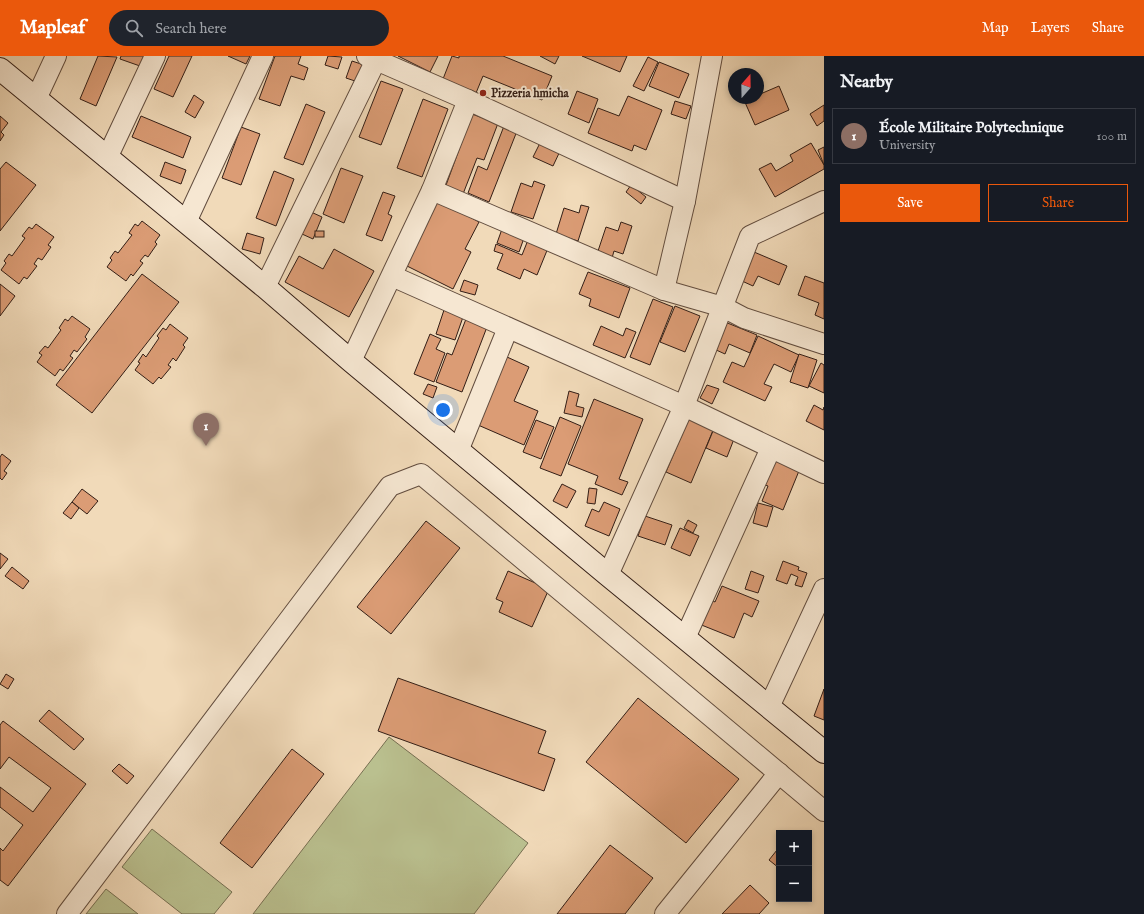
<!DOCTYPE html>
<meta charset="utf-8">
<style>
:root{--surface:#171b24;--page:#20242c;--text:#f1f3f6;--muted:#9ea1a6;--line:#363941;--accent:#ea580c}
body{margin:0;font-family:"IM FELL English",serif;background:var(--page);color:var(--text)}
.controls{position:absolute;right:12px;bottom:12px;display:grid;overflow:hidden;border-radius:0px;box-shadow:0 2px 6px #0003}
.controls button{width:36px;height:36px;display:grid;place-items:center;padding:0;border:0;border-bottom:1px solid var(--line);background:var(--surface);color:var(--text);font:20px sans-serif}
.compass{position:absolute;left:728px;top:12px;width:36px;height:36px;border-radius:50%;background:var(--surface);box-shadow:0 2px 6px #0003;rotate:20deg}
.you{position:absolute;left:443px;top:354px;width:14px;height:14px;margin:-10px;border:3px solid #fff;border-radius:50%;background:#1a73e8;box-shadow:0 0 0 6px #1a73e833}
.badge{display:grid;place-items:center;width:26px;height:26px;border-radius:50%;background:var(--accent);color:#fff;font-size:13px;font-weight:700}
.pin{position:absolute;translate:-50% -33px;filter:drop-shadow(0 1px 2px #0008)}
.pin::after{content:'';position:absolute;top:21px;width:14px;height:12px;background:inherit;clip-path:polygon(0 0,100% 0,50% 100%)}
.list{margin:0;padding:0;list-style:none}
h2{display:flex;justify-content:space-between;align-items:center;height:52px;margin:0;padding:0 16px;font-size:17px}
h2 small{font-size:13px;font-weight:400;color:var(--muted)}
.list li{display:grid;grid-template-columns:26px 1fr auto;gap:12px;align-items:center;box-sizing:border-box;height:56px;margin:0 8px 8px;padding:0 8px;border:1px solid var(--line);border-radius:0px}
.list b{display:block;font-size:15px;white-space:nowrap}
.list p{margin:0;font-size:13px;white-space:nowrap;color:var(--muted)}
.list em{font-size:13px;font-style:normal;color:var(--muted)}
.actions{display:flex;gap:8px;padding:12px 16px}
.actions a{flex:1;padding:9px 0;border:1px solid var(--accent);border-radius:0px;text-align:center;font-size:14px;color:var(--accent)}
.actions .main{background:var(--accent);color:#fff}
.icon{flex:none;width:22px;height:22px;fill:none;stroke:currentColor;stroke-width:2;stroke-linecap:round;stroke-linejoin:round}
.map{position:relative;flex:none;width:824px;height:858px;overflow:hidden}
header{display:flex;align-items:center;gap:24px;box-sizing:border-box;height:56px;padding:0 20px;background:var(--accent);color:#fff}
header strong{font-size:19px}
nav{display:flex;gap:22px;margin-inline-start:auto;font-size:14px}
.search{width:280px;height:36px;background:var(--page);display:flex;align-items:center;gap:10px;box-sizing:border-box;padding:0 14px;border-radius:22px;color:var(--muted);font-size:15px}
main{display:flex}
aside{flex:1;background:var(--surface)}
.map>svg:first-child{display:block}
.green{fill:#bac08f;stroke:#766f52}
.building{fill:#db9c75;stroke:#331e16}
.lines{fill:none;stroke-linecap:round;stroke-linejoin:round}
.street-casing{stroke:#624d3f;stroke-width:22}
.secondary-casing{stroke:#331e16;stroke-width:24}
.street{stroke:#f6e7d2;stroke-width:20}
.secondary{stroke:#f6e7d2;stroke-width:22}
.poi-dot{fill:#8f2418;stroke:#f6e7d2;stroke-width:1.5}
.labels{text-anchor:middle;stroke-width:4;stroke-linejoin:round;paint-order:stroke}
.poi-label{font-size:12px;font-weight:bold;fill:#331e16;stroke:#f6e7d2;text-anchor:start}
</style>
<header>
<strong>Mapleaf</strong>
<div class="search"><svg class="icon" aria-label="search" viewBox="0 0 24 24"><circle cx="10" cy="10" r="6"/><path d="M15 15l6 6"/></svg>Search here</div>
<nav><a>Map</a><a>Layers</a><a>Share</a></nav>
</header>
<main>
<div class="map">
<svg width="824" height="858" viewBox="0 0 824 858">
<rect width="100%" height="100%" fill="#f1dab9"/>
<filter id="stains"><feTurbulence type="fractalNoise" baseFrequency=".005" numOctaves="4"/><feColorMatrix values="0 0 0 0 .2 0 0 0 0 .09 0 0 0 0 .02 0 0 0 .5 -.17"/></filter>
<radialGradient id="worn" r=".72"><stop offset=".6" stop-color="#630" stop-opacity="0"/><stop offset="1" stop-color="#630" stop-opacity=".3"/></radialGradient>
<g class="green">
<path d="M389 681 528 787 474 858H253Z"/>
<path d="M152 773 232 836 214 858H182L122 811Z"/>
<path d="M106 833 138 858H86Z"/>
</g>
<g class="building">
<path d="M98 0 117 1 96 50 80 43Z"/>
<path d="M121 0H144L140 10 120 3Z"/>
<path d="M169 0H192L173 41 154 33Z"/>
<path d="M228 0H250L246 8Z"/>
<path d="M275 0H301L298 8 308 12 304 24 291 20 280 50 259 43Z"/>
<path d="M328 0 342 1 338 13 325 9Z"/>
<path d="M398 0H438L430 16Z"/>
<path d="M452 0 459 2V0H503L552 20 542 44 483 20 476 37 443 23Z"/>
<path d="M540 0H559L555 8Z"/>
<path d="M582 0H627L620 16Z"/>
<path d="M648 1 658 6 644 35 633 30Z"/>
<path d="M352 5 367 10 361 27 346 22Z"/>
<path d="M659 6 689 18 679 42 649 30Z"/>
<path d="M381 25 403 33 381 89 359 81Z"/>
<path d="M779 30 789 54 755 69 744 44 750 42H758V39Z"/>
<path d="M577 35 598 43 589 67 568 58Z"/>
<path d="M194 39 204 46 195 62 185 56Z"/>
<path d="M628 40 662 54 646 94 634 89 632 95 588 77 598 52 619 60Z"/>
<path d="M423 43 448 53 422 121 397 112Z"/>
<path d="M675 45 691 50 686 63 671 58Z"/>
<path d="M306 48 325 56 303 109 284 102Z"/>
<path d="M824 49V65L817 70 810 58Z"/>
<path d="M485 56 500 62 484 104 477 102 463 138 445 132 472 58 483 62Z"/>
<path d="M0 60 8 67 1 76 4 79 0 85Z"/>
<path d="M141 60 191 81 183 102 132 81Z"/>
<path d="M504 70 517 75 489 146 468 137 478 110 487 114Z"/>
<path d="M241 71 260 78 241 129 222 122Z"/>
<path d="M541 85 561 93 553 110 533 101Z"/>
<path d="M811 87 824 109V113L775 141 759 113 771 107 776 115 793 105 790 99Z"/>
<path d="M824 91V109L818 94Z"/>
<path d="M6 106 36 129 0 175V113Z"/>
<path d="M165 106 186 114 181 128 160 120Z"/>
<path d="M341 112 363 120 344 167 323 158Z"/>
<path d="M274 115 294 123 276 170 256 162Z"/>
<path d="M534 125 545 129 533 163 511 156 521 127 532 131Z"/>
<path d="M631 129 646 141 641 148 626 136Z"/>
<path d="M383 136 395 140 388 158 392 160 382 185 366 179Z"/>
<path d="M438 144 479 166 465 193 471 196 453 233 405 209Z"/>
<path d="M581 149 589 151 578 185 556 178 564 152 579 157Z"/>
<path d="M311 156 322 161 313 183 302 178Z"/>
<path d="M142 165 160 179 155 186 157 188 148 201 145 199 140 205 143 207 133 220 131 218 126 225 107 211 112 204 110 202 115 195 118 197 132 179 129 177 135 168 138 170Z"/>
<path d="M621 166 632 170 623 198 614 195 612 202 597 198 606 171 618 175Z"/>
<path d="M36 168 54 181 48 189 51 191 42 204 38 202 34 208 37 210 27 223 24 221 19 228 1 214 6 207 4 205 9 198 12 200 25 182 22 180 29 171 32 173Z"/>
<path d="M502 173 524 182 519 196 497 187Z"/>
<rect x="315" y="175" width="9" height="6"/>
<path d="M247 177 264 182 260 198 242 193Z"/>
<path d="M528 184 548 192 537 219 524 213 520 223 497 213 503 198 494 195 496 188 522 199Z"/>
<path d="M334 193 374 215 349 261 285 226 299 200 323 213Z"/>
<path d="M754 196 787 210 779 229 758 220 753 230 742 225Z"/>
<path d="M588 216 630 232 619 262 589 250 591 243 579 238Z"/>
<path d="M142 218 179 246 92 357 56 329Z"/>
<path d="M805 220 824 227V263L815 259 819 247 798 239Z"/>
<path d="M464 224 478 229 475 239 460 235Z"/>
<path d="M0 228 15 240 0 260Z"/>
<path d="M653 243 673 251 650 309 630 301Z"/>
<path d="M675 250 700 260 685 296 660 286Z"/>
<path d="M444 254 463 261 455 284 436 278Z"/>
<path d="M72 260 90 273 85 281 87 283 77 296 74 294 70 300 73 302 63 315 60 313 55 320 37 306 42 299 39 297 45 290 48 292 61 274 59 272 65 263 68 265Z"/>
<path d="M466 263 487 271 462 336 436 326 447 297 452 299Z"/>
<path d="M725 266 757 279 750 297 729 288 725 298 714 293Z"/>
<path d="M170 268 188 282 183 289 185 291 176 305 173 302 168 309 171 311 161 323 159 321 153 328 135 314 140 307 138 306 143 298 146 301 159 282 157 280 163 272 166 274Z"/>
<path d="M601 270 623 280 626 272 636 276 625 302 593 289Z"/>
<path d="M430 278 441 283 436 293 445 297 434 326 414 318Z"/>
<path d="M758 280 799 299 791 316 774 308 764 328 772 331 765 345 723 326 732 306 744 311Z"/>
<path d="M799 298 817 304 808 332 790 326Z"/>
<path d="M507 301 529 311 514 345 538 355 524 389 478 369Z"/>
<path d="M821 307 824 309V337L809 330Z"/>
<path d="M428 328 437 331 433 342 423 338Z"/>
<path d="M707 329 719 333 712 348 700 342Z"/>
<path d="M569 335 579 338 576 350 584 352 582 361 564 357Z"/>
<path d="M594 343 643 363 619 423 628 426 622 439 595 428 598 420 568 408Z"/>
<path d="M814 349 823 354 824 351V374L806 365Z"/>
<path d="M560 361 581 370 561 420 540 412Z"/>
<path d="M689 362 714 372 691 427 666 416Z"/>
<path d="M536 364 554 371 541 403 523 396Z"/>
<path d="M713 375 734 383 727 401 706 392Z"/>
<path d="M2 398 11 405 4 415 7 417 2 424 0 422V401Z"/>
<path d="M775 399 801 410 783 454 762 445 768 430 763 428Z"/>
<path d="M562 428 576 435 567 452 553 445Z"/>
<path d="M589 432 597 433 595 448 587 447Z"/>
<path d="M82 433 98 445 87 458 72 446Z"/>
<path d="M72 446 79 452 71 463 63 457Z"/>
<path d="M604 446 620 453 609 480 585 470 592 453 599 456Z"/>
<path d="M758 447 773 451 767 471 753 467Z"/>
<path d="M645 460 672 469 665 489 638 480Z"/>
<path d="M688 464 697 469 693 477 684 472Z"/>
<path d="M426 465 460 492 391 578 357 551Z"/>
<path d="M680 472 699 480 690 500 671 492Z"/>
<path d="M0 497 8 503 0 513Z"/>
<path d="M783 505 799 511 798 514 807 517 802 531 795 529 798 521 791 518 787 528 776 524Z"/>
<path d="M12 511 29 525 23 533 5 520Z"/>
<path d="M508 515 549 533 532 571 499 556 503 546 496 543Z"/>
<path d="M751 515 764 520 758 537 745 533Z"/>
<path d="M722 530 759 545 752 561 744 557 734 582 699 568 709 543 715 546Z"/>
<path d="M6 618 14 623 8 633 0 628Z"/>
<path d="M398 622 546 675 538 697 555 703 544 735 378 675Z"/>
<path d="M824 633V664L814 660Z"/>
<path d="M638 642 739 723 686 787 586 706Z"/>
<path d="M49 654 84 683 74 694 39 665Z"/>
<path d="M3 665 86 728 8 830 0 824V792L3 795 23 769 0 751V731L33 756 51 732 9 701 0 713V669Z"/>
<path d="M292 693 324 718 252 812 220 787Z"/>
<path d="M119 708 134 720 127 728 112 715Z"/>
<path d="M610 789 653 822 625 858H557Z"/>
<path d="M777 794 779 796V812L769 804Z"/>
<path d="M750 829 769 847 759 858H722Z"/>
</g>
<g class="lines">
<defs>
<g id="street">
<path d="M367 0 468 44 685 145"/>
<path d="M36 43 56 0"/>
<path d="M107 102 155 0"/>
<path d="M432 134 664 234 723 251 744 262 824 288"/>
<path d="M186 166 263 0"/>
<path d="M392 220 684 350 824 417"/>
<path d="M265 231 378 0"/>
<path d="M664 234 685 145 712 0"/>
<path d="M351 305 432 134 468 44"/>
<path d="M458 395 508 272"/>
<path d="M608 519 684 350 750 180 824 145"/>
<path d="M685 582 771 392"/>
<path d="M769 651 824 533"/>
<path d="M67 858 390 430 421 418 824 755"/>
<path d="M665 858 779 717"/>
</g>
<path id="secondary" d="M0 13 265 231 351 305 608 519 824 696"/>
</defs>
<use href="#street" class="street-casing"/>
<use href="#secondary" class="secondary-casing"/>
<use href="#street" class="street"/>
<use href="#secondary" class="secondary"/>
</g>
<circle class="poi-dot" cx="483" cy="37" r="4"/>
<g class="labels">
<g class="poi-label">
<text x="491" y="41">Pizzeria hmicha</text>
</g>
</g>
<rect width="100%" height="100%" filter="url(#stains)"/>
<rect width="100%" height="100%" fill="url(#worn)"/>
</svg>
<div class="controls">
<button>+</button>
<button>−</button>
</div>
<svg class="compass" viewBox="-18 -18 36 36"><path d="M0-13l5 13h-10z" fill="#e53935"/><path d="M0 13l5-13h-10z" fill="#9ea1a6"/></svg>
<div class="you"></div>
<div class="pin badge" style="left:206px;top:390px;background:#8d6e63">1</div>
</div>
<aside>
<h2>Nearby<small></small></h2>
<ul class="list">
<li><span class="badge" style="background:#8d6e63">1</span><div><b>École Militaire Polytechnique</b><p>University</p></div><em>100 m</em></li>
</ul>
<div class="actions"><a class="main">Save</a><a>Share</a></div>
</aside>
</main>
